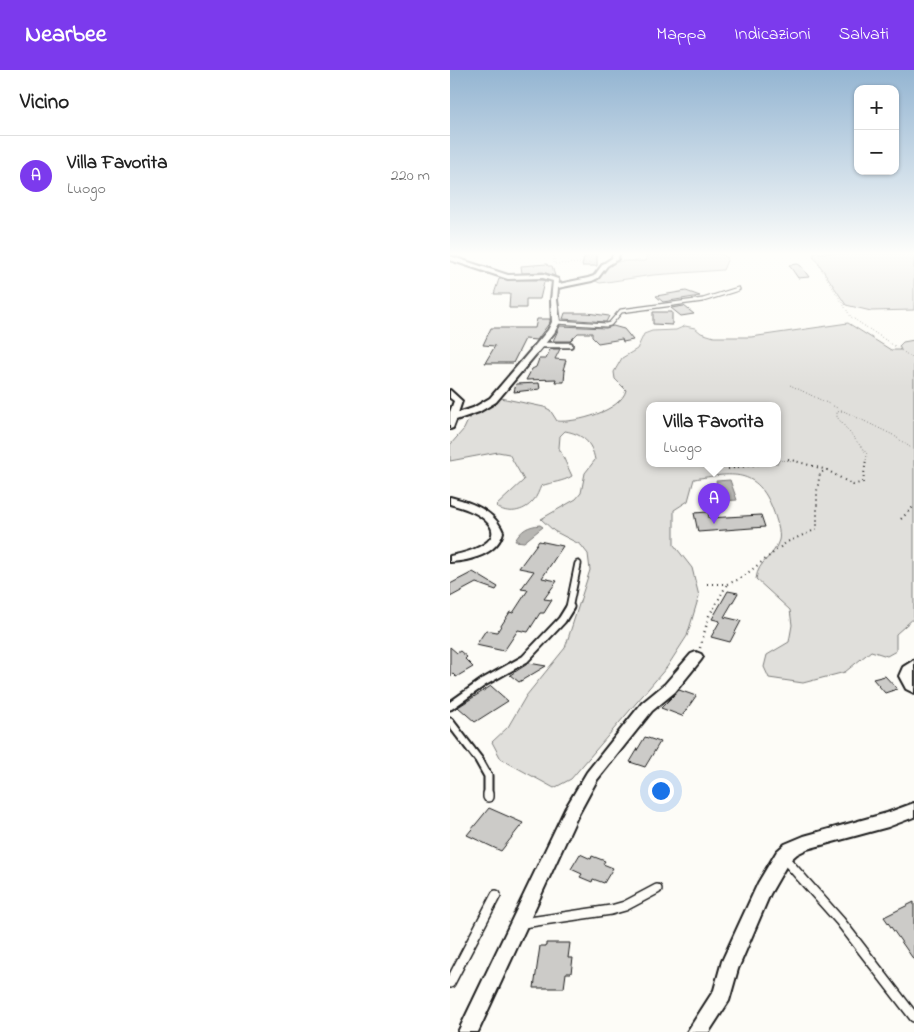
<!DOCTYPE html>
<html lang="it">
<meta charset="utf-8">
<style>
:root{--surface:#fff;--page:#f6f6f6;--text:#222;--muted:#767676;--line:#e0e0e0;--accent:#7c3aed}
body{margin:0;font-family:"Indie Flower",sans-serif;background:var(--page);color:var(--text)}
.controls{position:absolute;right:15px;top:15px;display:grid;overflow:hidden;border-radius:10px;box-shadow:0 1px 4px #0004}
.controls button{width:45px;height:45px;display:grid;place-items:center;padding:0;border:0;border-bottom:1px solid var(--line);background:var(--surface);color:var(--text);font:25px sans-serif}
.you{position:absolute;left:210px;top:720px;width:18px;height:18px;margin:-12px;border:4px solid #fff;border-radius:50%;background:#1a73e8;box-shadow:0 0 0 8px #1a73e833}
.badge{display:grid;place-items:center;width:32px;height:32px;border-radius:50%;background:var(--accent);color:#fff;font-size:16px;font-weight:700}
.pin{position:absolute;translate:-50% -41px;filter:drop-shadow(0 1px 2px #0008)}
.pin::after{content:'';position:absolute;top:26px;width:18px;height:15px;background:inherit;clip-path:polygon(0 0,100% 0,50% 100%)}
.popup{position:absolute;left:196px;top:332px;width:135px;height:65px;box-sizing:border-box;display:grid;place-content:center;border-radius:10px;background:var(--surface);filter:drop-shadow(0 1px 4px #0005);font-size:16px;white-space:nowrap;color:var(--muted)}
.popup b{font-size:19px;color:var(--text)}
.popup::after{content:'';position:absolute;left:50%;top:100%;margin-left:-10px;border:10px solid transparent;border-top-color:var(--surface)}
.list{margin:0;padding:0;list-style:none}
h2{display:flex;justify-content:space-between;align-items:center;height:65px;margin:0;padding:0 20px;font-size:21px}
h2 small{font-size:16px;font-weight:400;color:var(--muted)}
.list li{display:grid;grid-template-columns:32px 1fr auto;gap:15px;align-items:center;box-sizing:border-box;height:80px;padding:0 20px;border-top:1px solid var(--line)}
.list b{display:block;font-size:19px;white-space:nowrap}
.list p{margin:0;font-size:16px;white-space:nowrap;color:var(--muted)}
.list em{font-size:16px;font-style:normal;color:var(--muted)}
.map{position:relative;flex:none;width:464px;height:962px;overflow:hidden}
header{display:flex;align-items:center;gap:30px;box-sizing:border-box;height:70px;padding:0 25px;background:var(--accent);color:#fff}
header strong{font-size:24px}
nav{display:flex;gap:28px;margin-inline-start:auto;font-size:18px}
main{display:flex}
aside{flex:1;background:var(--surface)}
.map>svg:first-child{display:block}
.green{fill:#e0dfdb;stroke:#7e7e7c;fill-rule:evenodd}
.water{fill:#b7b6b2;stroke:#797876}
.building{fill:#cccbc8;stroke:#1c1c1c}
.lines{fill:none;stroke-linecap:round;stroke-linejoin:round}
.service-far4-casing{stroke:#1c1c1c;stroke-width:5.5}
.service-far3-casing{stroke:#1c1c1c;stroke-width:8}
.service-far2-casing{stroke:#1c1c1c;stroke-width:9}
.service-far1-casing{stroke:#1c1c1c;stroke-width:11}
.service-casing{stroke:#1c1c1c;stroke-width:12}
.minor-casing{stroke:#1c1c1c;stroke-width:4}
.path-far2{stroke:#1c1c1c;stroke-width:1;stroke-dasharray:0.5 2.5;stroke-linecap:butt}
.path-far1{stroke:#1c1c1c;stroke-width:2;stroke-dasharray:1 4;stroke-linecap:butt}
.path{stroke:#1c1c1c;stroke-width:2.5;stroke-dasharray:1 4.5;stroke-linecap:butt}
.service-far4{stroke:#fdfcf7;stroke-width:3}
.service-far3{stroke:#fdfcf7;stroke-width:4.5}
.service-far2{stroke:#fdfcf7;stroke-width:5.5}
.service-far1{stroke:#fdfcf7;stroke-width:7}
.service{stroke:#fdfcf7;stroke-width:9}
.minor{fill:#fdfcf7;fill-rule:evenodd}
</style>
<header>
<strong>Nearbee</strong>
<nav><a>Mappa</a><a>Indicazioni</a><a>Salvati</a></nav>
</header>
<main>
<aside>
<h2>Vicino<small></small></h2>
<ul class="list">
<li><span class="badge">A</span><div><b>Villa Favorita</b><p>Luogo</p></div><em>220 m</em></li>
</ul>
</aside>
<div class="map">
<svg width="464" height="962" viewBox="0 0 464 962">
<rect width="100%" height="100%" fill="#fdfcf7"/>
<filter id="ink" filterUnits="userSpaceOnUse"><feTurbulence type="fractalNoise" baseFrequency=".02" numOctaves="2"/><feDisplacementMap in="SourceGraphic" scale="10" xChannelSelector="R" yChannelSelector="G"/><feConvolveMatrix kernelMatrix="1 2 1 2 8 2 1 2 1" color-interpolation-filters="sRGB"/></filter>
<g filter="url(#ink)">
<g class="green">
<path d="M191 183H270L278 188 273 200 203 205 150 213 145 211C153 206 151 202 157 197 166 188 185 192 196 191L197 187Z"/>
<path d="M366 183H464V240L421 241 396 235 363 185Z"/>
<path d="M398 253 441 280H451L449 276 453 272 464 270V548L446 564V581L437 586 421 581 395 602 353 613 319 608 314 597 317 585 339 572 342 555 340 540 306 509C308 490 324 488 329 470 331 463 326 448 323 440 307 397 282 403 244 409L238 431 224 440V475L242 498 249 526 237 566 217 597 121 709 104 718 51 689 42 672 58 657 76 626 115 578 140 500 138 484 131 475 104 461 91 449 126 429 131 423 135 403 145 390C142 372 132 364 115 361L110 366 109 378 122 406C113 412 102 412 91 416 89 420 87 427 83 431 74 442 57 445 46 436L74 410 59 384 48 382 0 391V375L14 359 20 346 51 328 94 337 100 340 107 351C126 353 171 341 176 320L165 309 164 302 172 288 187 279 194 264 202 261 226 260 235 256 245 258 251 263 264 267H301ZM200 335H328V393H200Z"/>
</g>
<g class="water">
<path d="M280 410 287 430 272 431 266 411Z"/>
<path d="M90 455 93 457 74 472 65 471C71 460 78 456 90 455Z"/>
</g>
<g class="building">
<path d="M135 183H147V196H132Z"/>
<path d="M97 194 98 196H102L105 206 93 202 72 203 71 196Z"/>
<path d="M348 194 351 196 359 207 348 208 339 195Z"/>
<path d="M49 209 93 210 98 212H94L90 229H76V238H59L60 224H44Z"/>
<path d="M236 221 250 226 213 232 206 226Z"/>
<path d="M234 236 244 244 231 246 221 238Z"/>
<path d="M203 242H222V255L203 254Z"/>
<path d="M115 243H137L159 246 156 252 113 249Z"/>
<path d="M87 249H100V252L87 270 75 269 63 293H35L45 276 33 275 41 258H85Z"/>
<path d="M110 256 156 258 163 256 174 259 183 270 173 272 172 269 148 273 142 267V263H128L120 271H103Z"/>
<path d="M100 279H110L105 289 116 290 113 300H115L114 312H105L106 309 76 310 82 299 86 297 89 289H96Z"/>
<path d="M89 313 90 319 64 322 66 314Z"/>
<path d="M258 442 259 448 311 445 315 457 248 462 244 443Z"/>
<path d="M89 471 113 476 92 508 107 511 94 529 102 530 94 543H90L78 562 68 560 54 581 26 575 36 560 47 562 60 542 63 543 78 520 71 519 84 501 69 498Z"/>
<path d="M23 502 48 517 46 520 26 513 0 527V514Z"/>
<path d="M278 521 288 523 274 547 291 551 280 572 261 567 270 551 262 549Z"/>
<path d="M0 577 7 583 10 581 17 587 15 589 23 597 6 607 3 604 0 606Z"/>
<path d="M79 593 96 596 69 612 60 605Z"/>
<path d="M435 606 447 619 435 623 423 609Z"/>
<path d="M41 616 58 631 25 652 8 637Z"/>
<path d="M229 620 246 626 232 646 211 638Z"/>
<path d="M195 667 210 672 195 697 180 692Z"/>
<path d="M39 738 73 753 51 781 17 765Z"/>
<path d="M130 784 141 789 142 786 155 791 153 794 163 798 154 813 143 809 142 812 130 807 132 804 121 799Z"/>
<path d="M464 832V890L434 847Z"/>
<path d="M96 873H120L118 888H123L121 903H116L114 918H84L90 876H96Z"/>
</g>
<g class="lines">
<defs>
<path id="service-far4" d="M106 252 156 255 160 254 171 241 253 230 288 219"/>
<path id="service-far3" d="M89 275H120"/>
<path id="service-far2" d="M119 538 128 494"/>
<g id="service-far1">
<path d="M0 636 34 612 75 589 112 550 120 537"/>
<path d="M0 652 29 690 38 706V725"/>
</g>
<g id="service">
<path d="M38 724V727"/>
<path d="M334 788 390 851 464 947"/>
<path d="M73 853 161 840 175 836 207 819"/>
<path d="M0 913 46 825"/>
</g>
<g id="minor">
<path d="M163 183H169L168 189 157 196 148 208 142 211 108 218 107 230 110 252 104 263 46 332 29 342 6 350 3 358 0 359V342L4 331 0 328V320L12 331 8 343 23 338 40 328 98 260 102 252 101 230 103 211 93 208 58 209 0 190V186L58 205 93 204 108 209 109 214 138 208 144 206 153 194 162 188Z"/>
<path d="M0 427C21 432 45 441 53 462 48 484 20 491 0 492V486C13 484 56 473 38 453 29 442 13 438 0 434Z"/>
<path d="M246 582 251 584 253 587 251 590 225 622 202 641 147 710 127 747 28 962H8L115 739 137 702 192 633 215 614 241 584Z"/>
<path d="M464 590V623L456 619 449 606 453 597Z"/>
<path d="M464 733V747L438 757 357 779 347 784 339 791 320 824 288 899 279 931 259 962H237L264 920 272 891 308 813 327 781 335 774 354 766 437 743Z"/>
</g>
</defs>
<use href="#service-far4" class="service-far4-casing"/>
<use href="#service-far3" class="service-far3-casing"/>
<use href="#service-far2" class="service-far2-casing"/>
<use href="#service-far1" class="service-far1-casing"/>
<use href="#service" class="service-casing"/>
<use href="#minor" class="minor-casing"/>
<g class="path-far2">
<path d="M104 183V194L147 193"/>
<path d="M368 183 362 184 401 247 464 289"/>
<path d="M340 315 443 365 464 380"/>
<path d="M392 341 387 342V347L417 384 416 391"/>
<path d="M328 390 346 391"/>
</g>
<g class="path-far1">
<path d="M338 389 377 400"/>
<path d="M328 390 332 389"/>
<path d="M278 399 317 393"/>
<path d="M451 449 464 436"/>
<path d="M257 514H277L290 509 337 472 367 459V421L370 403 377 400 403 415 413 412 416 389"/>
<path d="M264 538 277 514"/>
</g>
<path class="path" d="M250 578 259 546 264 537"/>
<use href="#service-far4" class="service-far4"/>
<use href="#service-far3" class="service-far3"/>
<use href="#service-far2" class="service-far2"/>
<use href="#service-far1" class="service-far1"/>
<use href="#service" class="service"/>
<use href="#minor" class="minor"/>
</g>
</g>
<linearGradient id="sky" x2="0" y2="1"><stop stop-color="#94b5d2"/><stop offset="0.58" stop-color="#fefefb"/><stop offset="1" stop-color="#fefefb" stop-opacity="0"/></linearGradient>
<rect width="464" height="317" fill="url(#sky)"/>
</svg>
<div class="controls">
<button>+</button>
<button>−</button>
</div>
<div class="you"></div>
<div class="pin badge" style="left:264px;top:454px">A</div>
<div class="popup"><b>Villa Favorita</b>Luogo</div>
</div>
</main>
